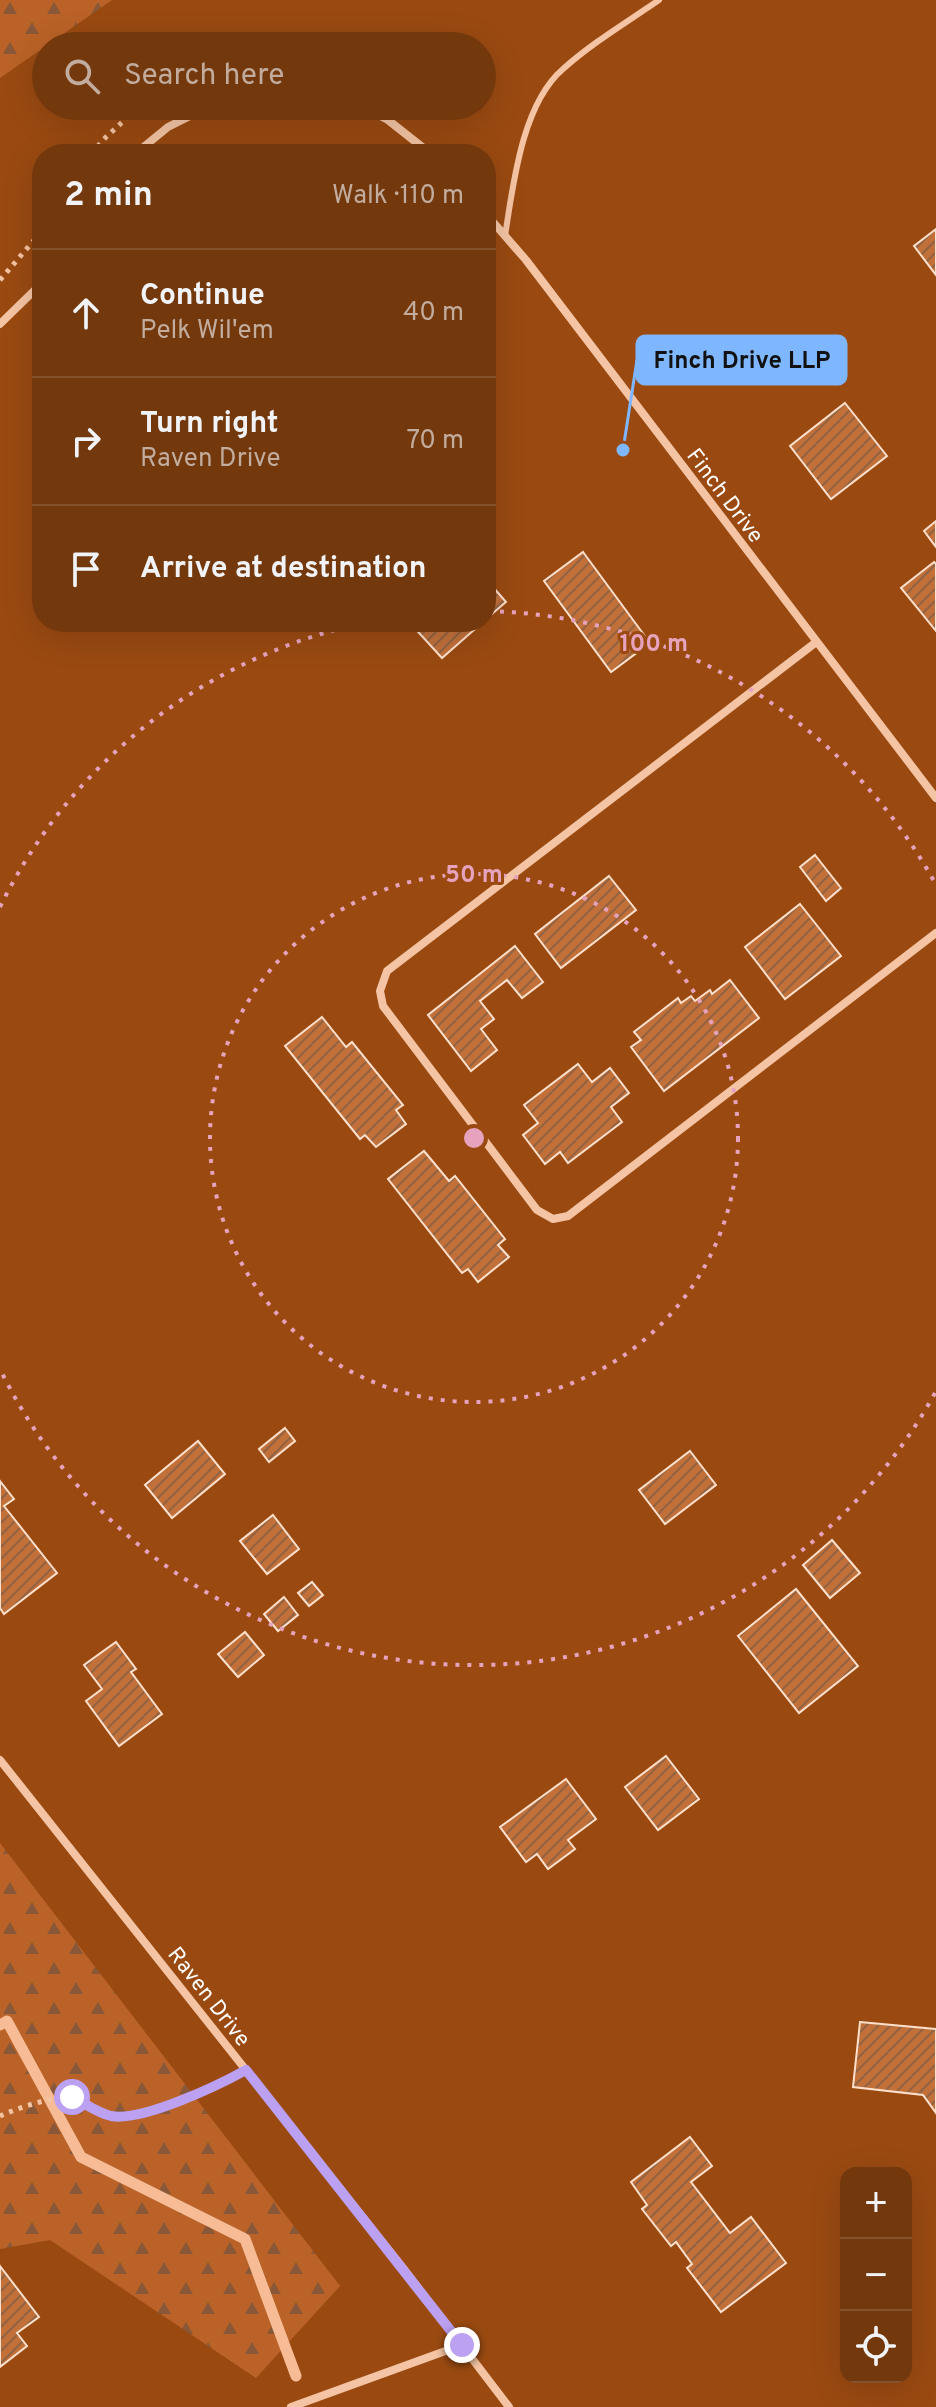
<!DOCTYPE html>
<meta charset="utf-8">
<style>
:root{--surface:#74380d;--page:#7c431b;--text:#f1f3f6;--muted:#c2ac9d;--line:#86522e}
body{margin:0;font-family:Overpass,sans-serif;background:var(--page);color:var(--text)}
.controls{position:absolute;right:24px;bottom:24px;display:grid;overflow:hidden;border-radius:16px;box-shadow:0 8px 32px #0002}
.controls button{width:72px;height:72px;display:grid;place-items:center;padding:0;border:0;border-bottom:2px solid var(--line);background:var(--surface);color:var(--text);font:40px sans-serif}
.stop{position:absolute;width:24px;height:24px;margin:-18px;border:6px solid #bca0f2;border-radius:50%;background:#fff}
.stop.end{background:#bca0f2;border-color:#fff;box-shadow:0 2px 8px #0008}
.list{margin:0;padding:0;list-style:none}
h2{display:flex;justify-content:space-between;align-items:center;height:104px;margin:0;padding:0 32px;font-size:34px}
h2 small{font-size:26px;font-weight:400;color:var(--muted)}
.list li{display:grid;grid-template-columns:52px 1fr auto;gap:24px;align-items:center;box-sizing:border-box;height:128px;padding:0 32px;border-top:2px solid var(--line)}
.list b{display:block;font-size:30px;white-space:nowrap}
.list p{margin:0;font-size:26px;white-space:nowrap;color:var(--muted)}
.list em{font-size:26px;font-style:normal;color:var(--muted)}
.icon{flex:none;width:44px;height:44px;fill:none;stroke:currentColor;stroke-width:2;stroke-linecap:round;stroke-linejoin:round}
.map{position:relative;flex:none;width:936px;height:2407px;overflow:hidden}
.search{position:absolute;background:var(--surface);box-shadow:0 8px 32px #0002;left:32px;top:32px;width:464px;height:88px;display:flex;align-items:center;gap:20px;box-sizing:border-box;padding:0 28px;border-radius:44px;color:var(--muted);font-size:30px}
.panel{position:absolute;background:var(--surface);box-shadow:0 8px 32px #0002;left:32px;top:144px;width:464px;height:488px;border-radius:32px}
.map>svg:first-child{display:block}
.forest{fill:url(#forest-firs)}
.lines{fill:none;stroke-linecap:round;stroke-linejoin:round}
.stream{stroke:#f7bc96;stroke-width:11}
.building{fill:url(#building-hatch);stroke:#fee0cc;stroke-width:2}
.path{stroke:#f4c4a4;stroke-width:5;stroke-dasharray:4 6;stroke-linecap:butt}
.service{stroke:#f4c4a4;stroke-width:6}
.minor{stroke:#f4c4a4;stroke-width:8}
.route{stroke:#bca0f2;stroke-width:10}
.ring{fill:none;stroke:#e7a3bd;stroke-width:4;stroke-dasharray:4 8}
.labels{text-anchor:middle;stroke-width:6;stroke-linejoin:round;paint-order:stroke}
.street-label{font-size:22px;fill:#fff;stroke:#9a4a11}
.centre{fill:#e7a3bd;stroke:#9a4a11;stroke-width:4}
.ring-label{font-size:24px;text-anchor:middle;font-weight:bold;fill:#e7a3bd;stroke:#9a4a11;stroke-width:6;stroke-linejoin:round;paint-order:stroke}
.leader{fill:none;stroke:#7eb7ff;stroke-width:3}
.callout-dot{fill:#7eb7ff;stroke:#9a4a11;stroke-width:3}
.callout{fill:#7eb7ff;stroke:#7eb7ff;stroke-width:3}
.callout-label{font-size:24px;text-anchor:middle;font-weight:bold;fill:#111}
</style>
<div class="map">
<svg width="936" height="2407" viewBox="0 0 936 2407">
<defs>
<pattern id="forest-firs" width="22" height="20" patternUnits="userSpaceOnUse" patternTransform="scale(2)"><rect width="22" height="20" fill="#ba6227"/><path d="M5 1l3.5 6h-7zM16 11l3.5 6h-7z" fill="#885838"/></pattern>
<pattern id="building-hatch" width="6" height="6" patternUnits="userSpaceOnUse" patternTransform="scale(2)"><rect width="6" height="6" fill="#c1703a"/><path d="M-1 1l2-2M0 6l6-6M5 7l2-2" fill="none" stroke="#926241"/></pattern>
</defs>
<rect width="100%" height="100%" fill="#9a4a11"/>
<g class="forest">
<path d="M0 0H112L0 78Z"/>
<path d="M0 1843 340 2286 256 2378 50 2240 0 2249Z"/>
</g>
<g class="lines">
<path class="stream" d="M0 2025 7 2021 81 2157 245 2239 296 2376"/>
</g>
<g class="building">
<path d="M936 229V275L914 246Z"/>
<path d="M845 403 887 456 831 499 790 446Z"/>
<path d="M936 521V547L924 531Z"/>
<path d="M583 552 650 643 611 672 544 581Z"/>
<path d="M934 562 936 564V631L901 588Z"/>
<path d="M486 579 506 602 486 619Z"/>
<path d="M409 622H483L442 658Z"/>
<path d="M815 855 841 888 826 901 800 867Z"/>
<path d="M609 876 636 910 561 968 535 934Z"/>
<path d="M800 904 841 956 785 999 745 947Z"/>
<path d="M515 946 543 982 522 998 507 980 480 1001 494 1019 481 1029 497 1050 471 1071 428 1015Z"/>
<path d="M730 980 759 1018 664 1091 631 1047 641 1040 634 1032 678 998 681 1003 691 996 695 1001 710 990 712 994Z"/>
<path d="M322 1017 346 1047 352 1042 403 1105 396 1110 406 1124 376 1147 365 1135 360 1139 285 1046Z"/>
<path d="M578 1064 592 1082 610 1068 629 1093 611 1107 622 1122 568 1163 560 1152 545 1164 523 1135 538 1123 524 1105Z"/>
<path d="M424 1151 449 1181 455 1176 505 1239 498 1245 509 1257 478 1282 468 1269 462 1273 388 1179Z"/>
<path d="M285 1428 295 1441 269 1462 259 1449Z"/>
<path d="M198 1441 225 1474 172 1518 145 1485Z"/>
<path d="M690 1451 716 1485 665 1524 639 1490Z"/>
<path d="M0 1481 14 1499 4 1506 57 1573 4 1614 0 1608Z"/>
<path d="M273 1515 299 1549 267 1574 240 1541Z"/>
<path d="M832 1540 860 1573 830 1598 803 1565Z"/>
<path d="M312 1582 323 1595 309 1606 298 1593Z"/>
<path d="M796 1589 858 1666 799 1713 738 1636Z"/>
<path d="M284 1597 298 1615 278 1631 264 1614Z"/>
<path d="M245 1632 264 1655 238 1677 218 1654Z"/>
<path d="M116 1642 136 1669 131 1672 162 1714 119 1746 86 1701 102 1689 84 1665Z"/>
<path d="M666 1756 699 1799 658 1830 625 1787Z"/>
<path d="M566 1779 596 1819 568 1840 575 1849 548 1869 537 1854 526 1862 500 1827Z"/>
<path d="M860 2022 936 2029V2113L923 2095 853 2087Z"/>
<path d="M690 2137 712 2166 691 2182 730 2233 751 2217 786 2263 721 2312 687 2268 692 2264 676 2242 671 2246 642 2209 647 2205 631 2182Z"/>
<path d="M0 2266 39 2317 17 2333 27 2346 0 2367Z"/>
</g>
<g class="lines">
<g class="path">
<path d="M421 106 431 113"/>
<path d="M91 154 106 137 140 106"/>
<path d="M0 280 42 231"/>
<path d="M0 2116C15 2109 56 2095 72 2097 90 2100 103 2117 123 2116 143 2116 209 2091 228 2080"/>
</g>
<path class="service" d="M505 236C513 185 522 104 563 69 592 43 627 22 659 0"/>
<g class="minor">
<path d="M362 106 388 120 431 154"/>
<path d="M135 154 168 127 210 106"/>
<path d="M486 214 526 260 936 798"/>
<path d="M0 324 42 283"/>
<path d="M815 643 387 971 380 991 383 1006 537 1210 553 1219 568 1216 936 933"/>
<path d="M0 1760 403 2268 509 2407"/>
<path d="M291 2407 462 2345"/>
</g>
</g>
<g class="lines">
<path class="route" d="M72 2097C84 2103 98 2113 111 2116 142 2122 219 2085 246 2070L462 2345"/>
</g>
<g class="ring">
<circle cx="474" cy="1138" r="264"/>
<path d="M935 1393A527 527 0 0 1 0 1369M0 907A527 527 0 0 1 364 623M488 611A527 527 0 0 1 935 883"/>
</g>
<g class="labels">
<g class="street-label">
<text transform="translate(726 495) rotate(53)" y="8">Finch Drive</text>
<text transform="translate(210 1996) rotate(52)" y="8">Raven Drive</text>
</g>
</g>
<circle cx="474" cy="1138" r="12" class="centre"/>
<g class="ring-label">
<text x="654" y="651">100 m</text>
<text x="474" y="882">50 m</text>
</g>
<path class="leader" d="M623 450L637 360"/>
<circle class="callout-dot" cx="623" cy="450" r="8"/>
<rect class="callout" x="637" y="336" width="209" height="48" rx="8"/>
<g class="callout-label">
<text x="742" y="368">Finch Drive LLP</text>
</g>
</svg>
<div class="controls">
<button>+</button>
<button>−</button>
<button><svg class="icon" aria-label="locate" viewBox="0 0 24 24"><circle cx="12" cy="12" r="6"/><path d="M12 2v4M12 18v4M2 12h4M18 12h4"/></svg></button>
</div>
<div class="stop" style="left:72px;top:2097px"></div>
<div class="stop end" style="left:462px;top:2345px"></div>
<div class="search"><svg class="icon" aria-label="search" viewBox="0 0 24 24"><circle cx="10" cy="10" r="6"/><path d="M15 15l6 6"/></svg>Search here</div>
<section class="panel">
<h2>2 min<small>Walk · 110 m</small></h2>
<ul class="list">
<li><svg class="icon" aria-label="ahead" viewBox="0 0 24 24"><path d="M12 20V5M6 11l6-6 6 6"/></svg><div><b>Continue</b><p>Pelk Wil'em</p></div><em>40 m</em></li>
<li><svg class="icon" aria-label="right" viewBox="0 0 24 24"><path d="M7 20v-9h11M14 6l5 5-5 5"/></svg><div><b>Turn right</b><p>Raven Drive</p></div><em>70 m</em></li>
<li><svg class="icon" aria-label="arrive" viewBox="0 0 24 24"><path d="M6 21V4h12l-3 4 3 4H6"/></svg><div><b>Arrive at destination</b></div></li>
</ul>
</section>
</div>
